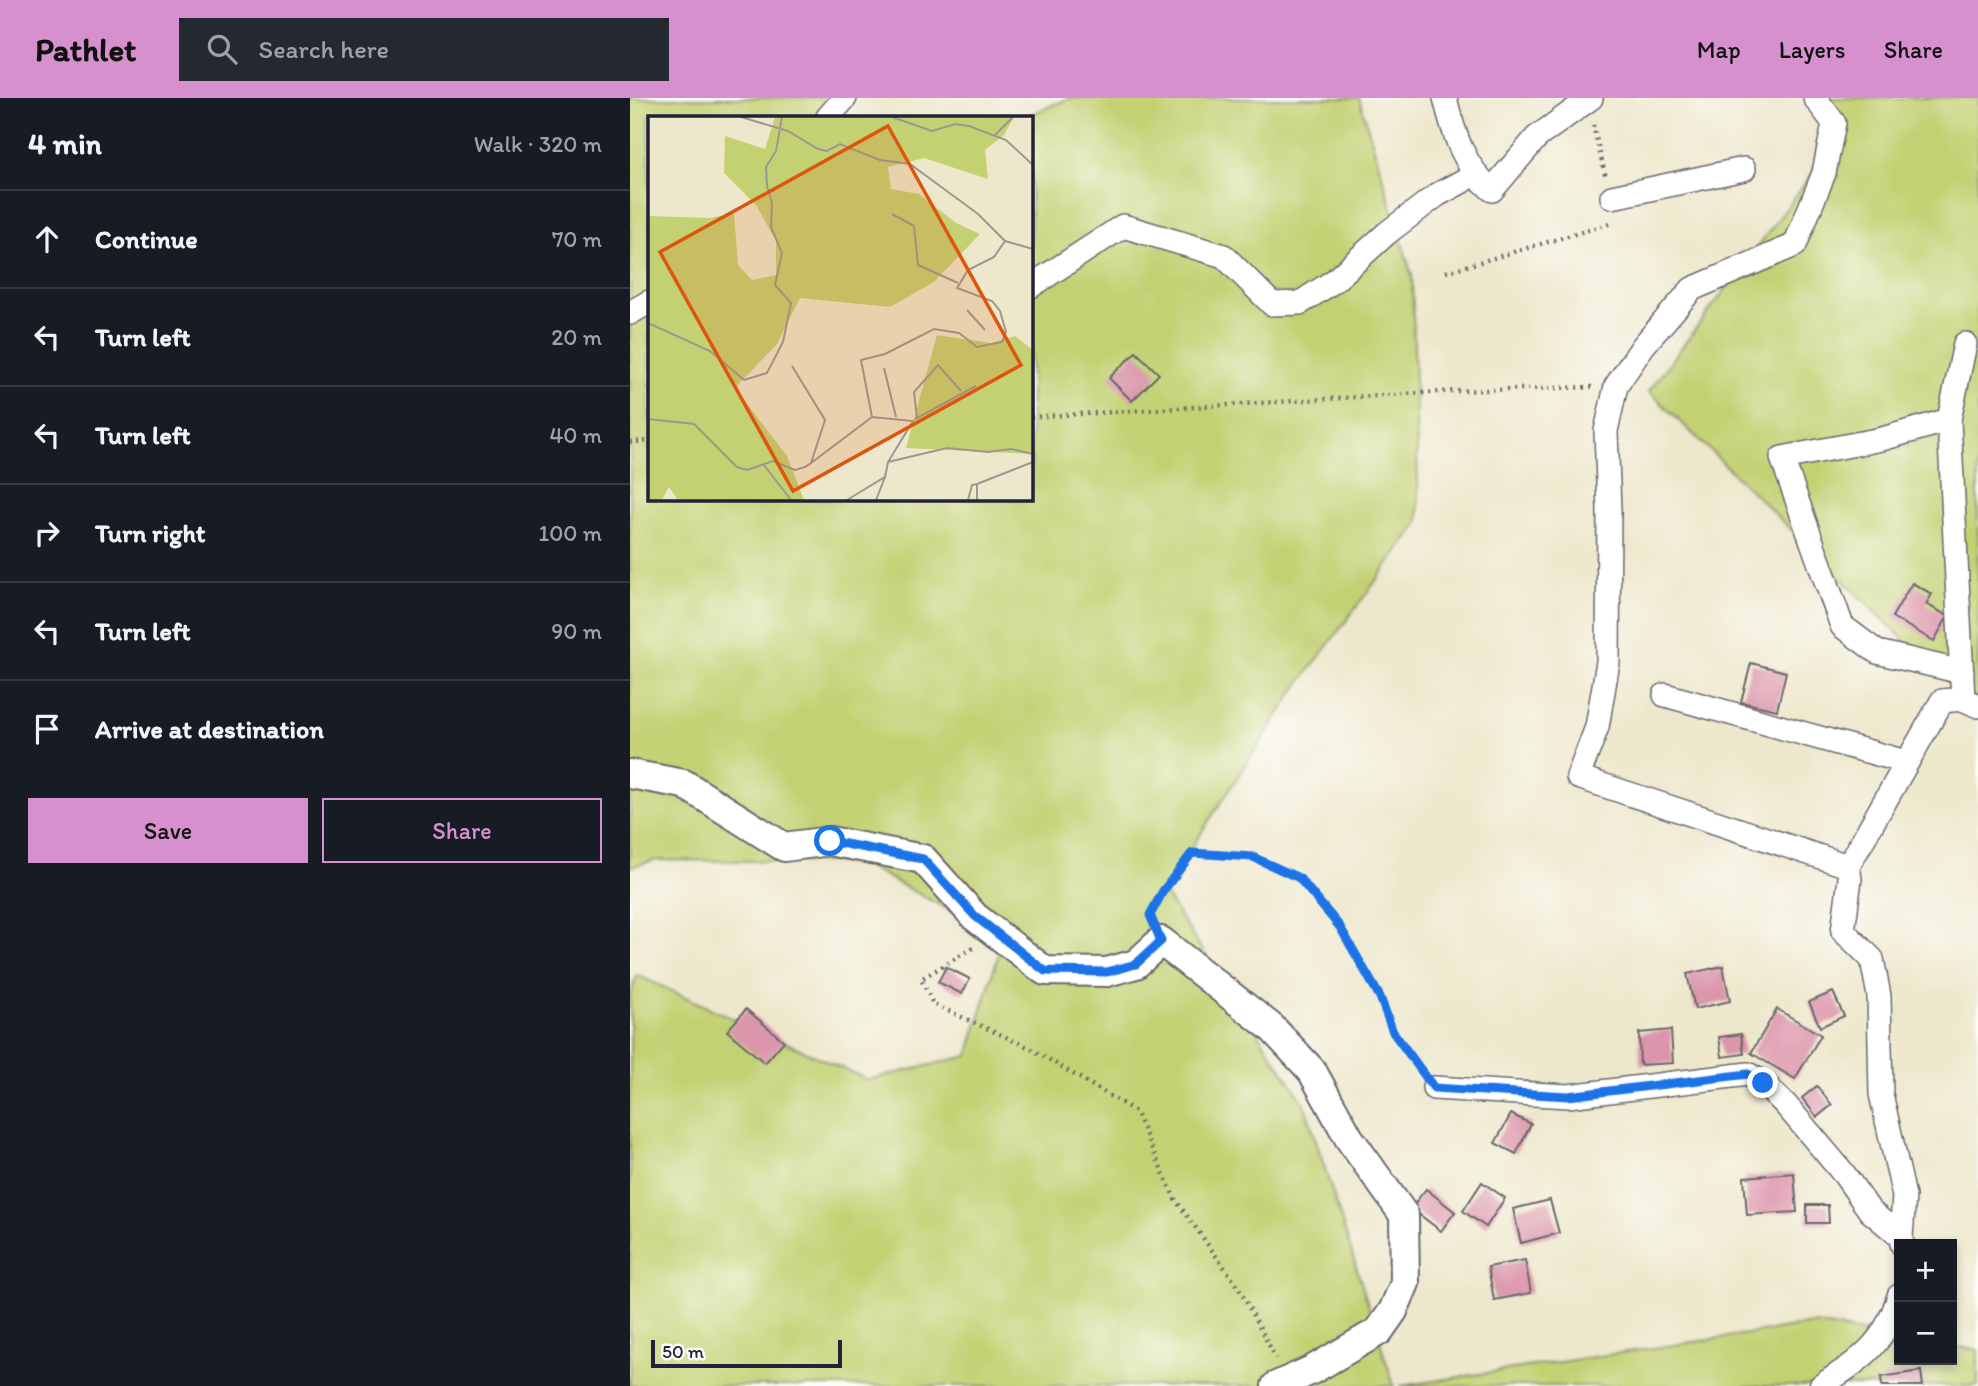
<!DOCTYPE html>
<meta charset="utf-8">
<style>
:root{--surface:#171b24;--page:#242831;--text:#f1f3f6;--muted:#9ea1a6;--line:#363941;--accent:#d690ce}
body{margin:0;font-family:Itim,sans-serif;background:var(--page);color:var(--text)}
.controls{position:absolute;right:21px;bottom:21px;display:grid;overflow:hidden;border-radius:0px;box-shadow:0 4px 10px #0003}
.controls button{width:63px;height:63px;display:grid;place-items:center;padding:0;border:0;border-bottom:2px solid var(--line);background:var(--surface);color:var(--text);font:35px sans-serif}
.scale{position:absolute;left:21px;bottom:18px;width:191px;box-sizing:border-box;padding-left:7px;border:4px solid #22223b;border-top:0;font-size:19px;line-height:24px;white-space:nowrap;color:#22223b;-webkit-text-stroke:5px #fdfcf7;paint-order:stroke}
.stop{position:absolute;width:21px;height:21px;margin:-16px;border:5px solid #1a73e8;border-radius:50%;background:#fff}
.stop.end{background:#1a73e8;border-color:#fff;box-shadow:0 2px 7px #0008}
.list{margin:0;padding:0;list-style:none}
h2{display:flex;justify-content:space-between;align-items:center;height:91px;margin:0;padding:0 28px;font-size:30px}
h2 small{font-size:23px;font-weight:400;color:var(--muted)}
.list li{display:grid;grid-template-columns:46px 1fr auto;gap:21px;align-items:center;box-sizing:border-box;height:98px;padding:0 28px;border-top:2px solid var(--line)}
.list b{display:block;font-size:26px;white-space:nowrap}
.list em{font-size:23px;font-style:normal;color:var(--muted)}
.actions{display:flex;gap:14px;padding:21px 28px}
.actions a{flex:1;padding:16px 0;border:2px solid var(--accent);border-radius:0px;text-align:center;font-size:24px;color:var(--accent)}
.actions .main{background:var(--accent);color:#111}
.icon{flex:none;width:38px;height:38px;fill:none;stroke:currentColor;stroke-width:2;stroke-linecap:round;stroke-linejoin:round}
.map{position:relative;flex:none;width:1348px;height:1288px;overflow:hidden}
header{display:flex;align-items:center;gap:42px;box-sizing:border-box;height:98px;padding:0 35px;background:var(--accent);color:#111}
header strong{font-size:33px}
nav{display:flex;gap:38px;margin-inline-start:auto;font-size:24px}
.search{width:490px;height:63px;background:var(--page);display:flex;align-items:center;gap:18px;box-sizing:border-box;padding:0 24px;border-radius:0px;color:var(--muted);font-size:26px}
main{display:flex}
aside{flex:1;background:var(--surface)}
.map>svg:first-child{display:block}
.green{fill:#c3d173;stroke:#727a57;stroke-width:2}
.building{fill:#dc96ac}
.lines{fill:none;stroke-linecap:round;stroke-linejoin:round}
.minor-casing{stroke:#69676d;stroke-width:26}
.tertiary-casing{stroke:#69676d;stroke-width:32}
.path{stroke:#69676d;stroke-width:4.5;stroke-dasharray:2 5;stroke-linecap:butt}
.minor{stroke:#fff;stroke-width:23}
.tertiary{stroke:#fff;stroke-width:28}
.route{stroke:#1a73e8;stroke-width:9}
.inset-road{fill:none;stroke:#9c9891;stroke-width:2}
.view{fill:#de560e;fill-opacity:0.15;stroke:#de560e;stroke-width:3.5}
.inset-edge{fill:none;stroke:#22223b;stroke-width:3.5}
</style>
<header>
<strong>Pathlet</strong>
<div class="search"><svg class="icon" aria-label="search" viewBox="0 0 24 24"><circle cx="10" cy="10" r="6"/><path d="M15 15l6 6"/></svg>Search here</div>
<nav><a>Map</a><a>Layers</a><a>Share</a></nav>
</header>
<main>
<aside>
<h2>4 min<small>Walk · 320 m</small></h2>
<ul class="list">
<li><svg class="icon" aria-label="ahead" viewBox="0 0 24 24"><path d="M12 20V5M6 11l6-6 6 6"/></svg><div><b>Continue</b></div><em>70 m</em></li>
<li><svg class="icon" aria-label="left" viewBox="0 0 24 24"><path d="M17 20v-9H6M10 6l-5 5 5 5"/></svg><div><b>Turn left</b></div><em>20 m</em></li>
<li><svg class="icon" aria-label="left" viewBox="0 0 24 24"><path d="M17 20v-9H6M10 6l-5 5 5 5"/></svg><div><b>Turn left</b></div><em>40 m</em></li>
<li><svg class="icon" aria-label="right" viewBox="0 0 24 24"><path d="M7 20v-9h11M14 6l5 5-5 5"/></svg><div><b>Turn right</b></div><em>100 m</em></li>
<li><svg class="icon" aria-label="left" viewBox="0 0 24 24"><path d="M17 20v-9H6M10 6l-5 5 5 5"/></svg><div><b>Turn left</b></div><em>90 m</em></li>
<li><svg class="icon" aria-label="arrive" viewBox="0 0 24 24"><path d="M6 21V4h12l-3 4 3 4H6"/></svg><div><b>Arrive at destination</b></div></li>
</ul>
<div class="actions"><a class="main">Save</a><a>Share</a></div>
</aside>
<div class="map">
<svg width="1348" height="1288" viewBox="0 0 1348 1288">
<rect width="100%" height="100%" fill="#fdfcf7"/>
<filter id="ink" filterUnits="userSpaceOnUse"><feTurbulence type="fractalNoise" baseFrequency=".0143" numOctaves="2"/><feDisplacementMap in="SourceGraphic" scale="14" xChannelSelector="R" yChannelSelector="G"/><feConvolveMatrix kernelMatrix="1 2 1 2 8 2 1 2 1" color-interpolation-filters="sRGB"/></filter>
<filter id="wash" filterUnits="userSpaceOnUse"><feTurbulence type="fractalNoise" baseFrequency=".00686" numOctaves="4" result="noise"/><feDisplacementMap in="SourceGraphic" scale="28" xChannelSelector="R" yChannelSelector="G"/><feGaussianBlur stdDeviation="1.57" result="paint"/><feColorMatrix in="noise" values="0 0 0 0 0 0 0 0 0 0 0 0 0 0 0 0 0 1.4 0 .05"/><feComposite in="paint" operator="in"/></filter>
<g filter="url(#wash)">
<rect width="100%" height="100%" fill="#ede7cb"/>
<g class="green">
<path d="M0 0H204L199 19H19V401H401V19H394L440 0H729L782 178 789 425 666 590 533 793 674 1005 764 1288H0V898L7 877 238 982 338 958 373 841 229 764 26 762 0 769Z"/>
<path d="M1201 0H1348V614L1019 293 1183 75Z"/>
<path d="M1184 1226 1269 1240V1262H1322V1248L1348 1252V1288H770Z"/>
</g>
<g id="blocks">
<g class="building">
<path d="M506 254 529 276 502 303 479 280Z"/>
<path d="M1282 485 1302 496 1296 506 1318 518 1304 543 1262 519Z"/>
<path d="M1121 565 1156 574 1147 612 1111 604Z"/>
<path d="M1093 868 1100 903 1065 911 1057 876Z"/>
<path d="M316 869 340 881 332 896 308 884Z"/>
<path d="M1203 894 1214 918 1190 929 1179 904Z"/>
<path d="M116 911 154 943 135 965 97 933Z"/>
<path d="M1147 911 1191 937 1165 981 1121 955Z"/>
<path d="M1041 932 1043 965 1010 967 1009 935Z"/>
<path d="M1111 936 1114 956 1092 959 1089 939Z"/>
<path d="M1187 988 1202 1007 1187 1019 1172 1000Z"/>
<path d="M881 1016 901 1026 886 1056 865 1045Z"/>
<path d="M1164 1075 1167 1114 1117 1117 1114 1079Z"/>
<path d="M852 1084 875 1100 856 1129 833 1113Z"/>
<path d="M796 1091 825 1114 811 1133 781 1110Z"/>
<path d="M920 1102 929 1135 891 1145 883 1111Z"/>
<path d="M1177 1107H1198L1199 1125H1177Z"/>
<path d="M895 1162 901 1195 864 1202 858 1169Z"/>
<path d="M1291 1273 1293 1288H1252L1251 1279Z"/>
</g>
</g>
</g>
<g filter="url(#ink)">
<use href="#blocks" fill-opacity="0" stroke="#69676d" stroke-width="2"/>
<g class="lines">
<defs>
<g id="minor">
<path d="M815 0C824 36 833 68 862 92L907 39 961 0"/>
<path d="M1185 0 1204 25 1194 75 1165 147 1062 191 1013 248 986 288 976 333 979 412 978 564 967 629 948 679 1218 768 1220 781 1213 833 1242 861 1249 898 1251 996 1274 1098 1271 1139"/>
<path d="M198 19 215 0"/>
<path d="M982 99 1114 71"/>
<path d="M401 188 493 128 594 158 642 206 670 205 704 183 757 135 807 97 844 77"/>
<path d="M0 215 19 204"/>
<path d="M1319 322 1252 341 1152 360 1212 528 1247 554 1332 574"/>
<path d="M1035 597 1276 664"/>
<path d="M1333 601 1319 322 1335 246"/>
<path d="M1218 768 1312 603 1333 601 1348 608"/>
<path d="M804 990 938 998 1118 976 1133 985 1155 1006 1214 1076 1240 1113 1271 1139 1272 1146"/>
<path d="M1191 1288C1232 1260 1254 1248 1269 1198"/>
</g>
<path id="tertiary" d="M0 676 54 686 154 749 200 743 293 761 345 819 415 873 477 874 506 866 531 843 642 930 682 973 719 1040 774 1117 775 1185 763 1213 749 1233 682 1272 646 1288"/>
</defs>
<use href="#minor" class="minor-casing"/>
<use href="#tertiary" class="tertiary-casing"/>
<g class="path">
<path d="M963 27 976 80"/>
<path d="M816 174 982 125V123"/>
<path d="M401 319 825 293 962 289"/>
<path d="M0 344 19 343"/>
<path d="M522 820 520 817 533 793 562 755 623 759 669 781 710 829 750 899 763 935 791 972"/>
<path d="M343 850 291 881 303 906 398 949 505 1013 545 1101 607 1187 646 1260"/>
</g>
<use href="#minor" class="minor"/>
<use href="#tertiary" class="tertiary"/>
</g>
</g>
<g class="lines" filter="url(#ink)">
<path class="route" d="M200 743 293 761 345 818 415 873 477 874 506 866 531 843 520 817 533 793 562 755 623 759 669 780 710 829 750 899 763 934 804 990 938 998 1118 976 1133 985"/>
</g>
<g transform="translate(18 18)">
<rect width="385" height="385" fill="#ede7cb"/>
<path d="M127 1H366L356 19 337 34 340 63 276 42 240 51 243 73 271 78 308 107 332 118 286 166 242 191 152 182 129 228 87 272 139 340 156 384H30L21 371 14 384H0V100L63 102 86 97 90 149 104 164 128 159V125L108 89 76 57 77 20 117 33ZM289 219 343 227 367 220 385 234V338L258 332Z" fill="#c3d173"/>
<path class="inset-road" d="M93 1 140 15 170 33 179 35 192 28 232 44 262 48 330 98 357 125 385 133M244 1 284 15 307 8 321 10 358 24 385 49M346 20 365 1M0 81V108M244 98 266 110 270 149 310 167M319 194 337 214M0 207 62 235 96 264 119 257 135 226 143 187 127 169 134 137 123 111 124 87 119 70 118 51 128 35 134 1M236 252 248 301M224 301 265 305 240 346 237 361M269 302 266 276 290 249 313 275M0 303 46 308 89 351 99 354 125 345 147 354 157 351 163 347 177 304 144 250M267 303 328 270M240 346 299 332 340 336 363 333 385 338M163 347 224 301 213 244 237 238 286 213 311 217 329 231 354 226 358 216 352 195 344 185 309 172 320 154 346 141 357 125M116 349 143 384M329 368 385 346M199 384 237 361 228 384M320 384 324 369 329 368V384"/>
<path class="view" d="M240 10 373 249 145 375 12 136Z"/>
<rect width="385" height="385" class="inset-edge"/>
</g>
</svg>
<div class="controls">
<button>+</button>
<button>−</button>
</div>
<div class="scale">50 m</div>
<div class="stop" style="left:200px;top:743px"></div>
<div class="stop end" style="left:1133px;top:985px"></div>
</div>
</main>
